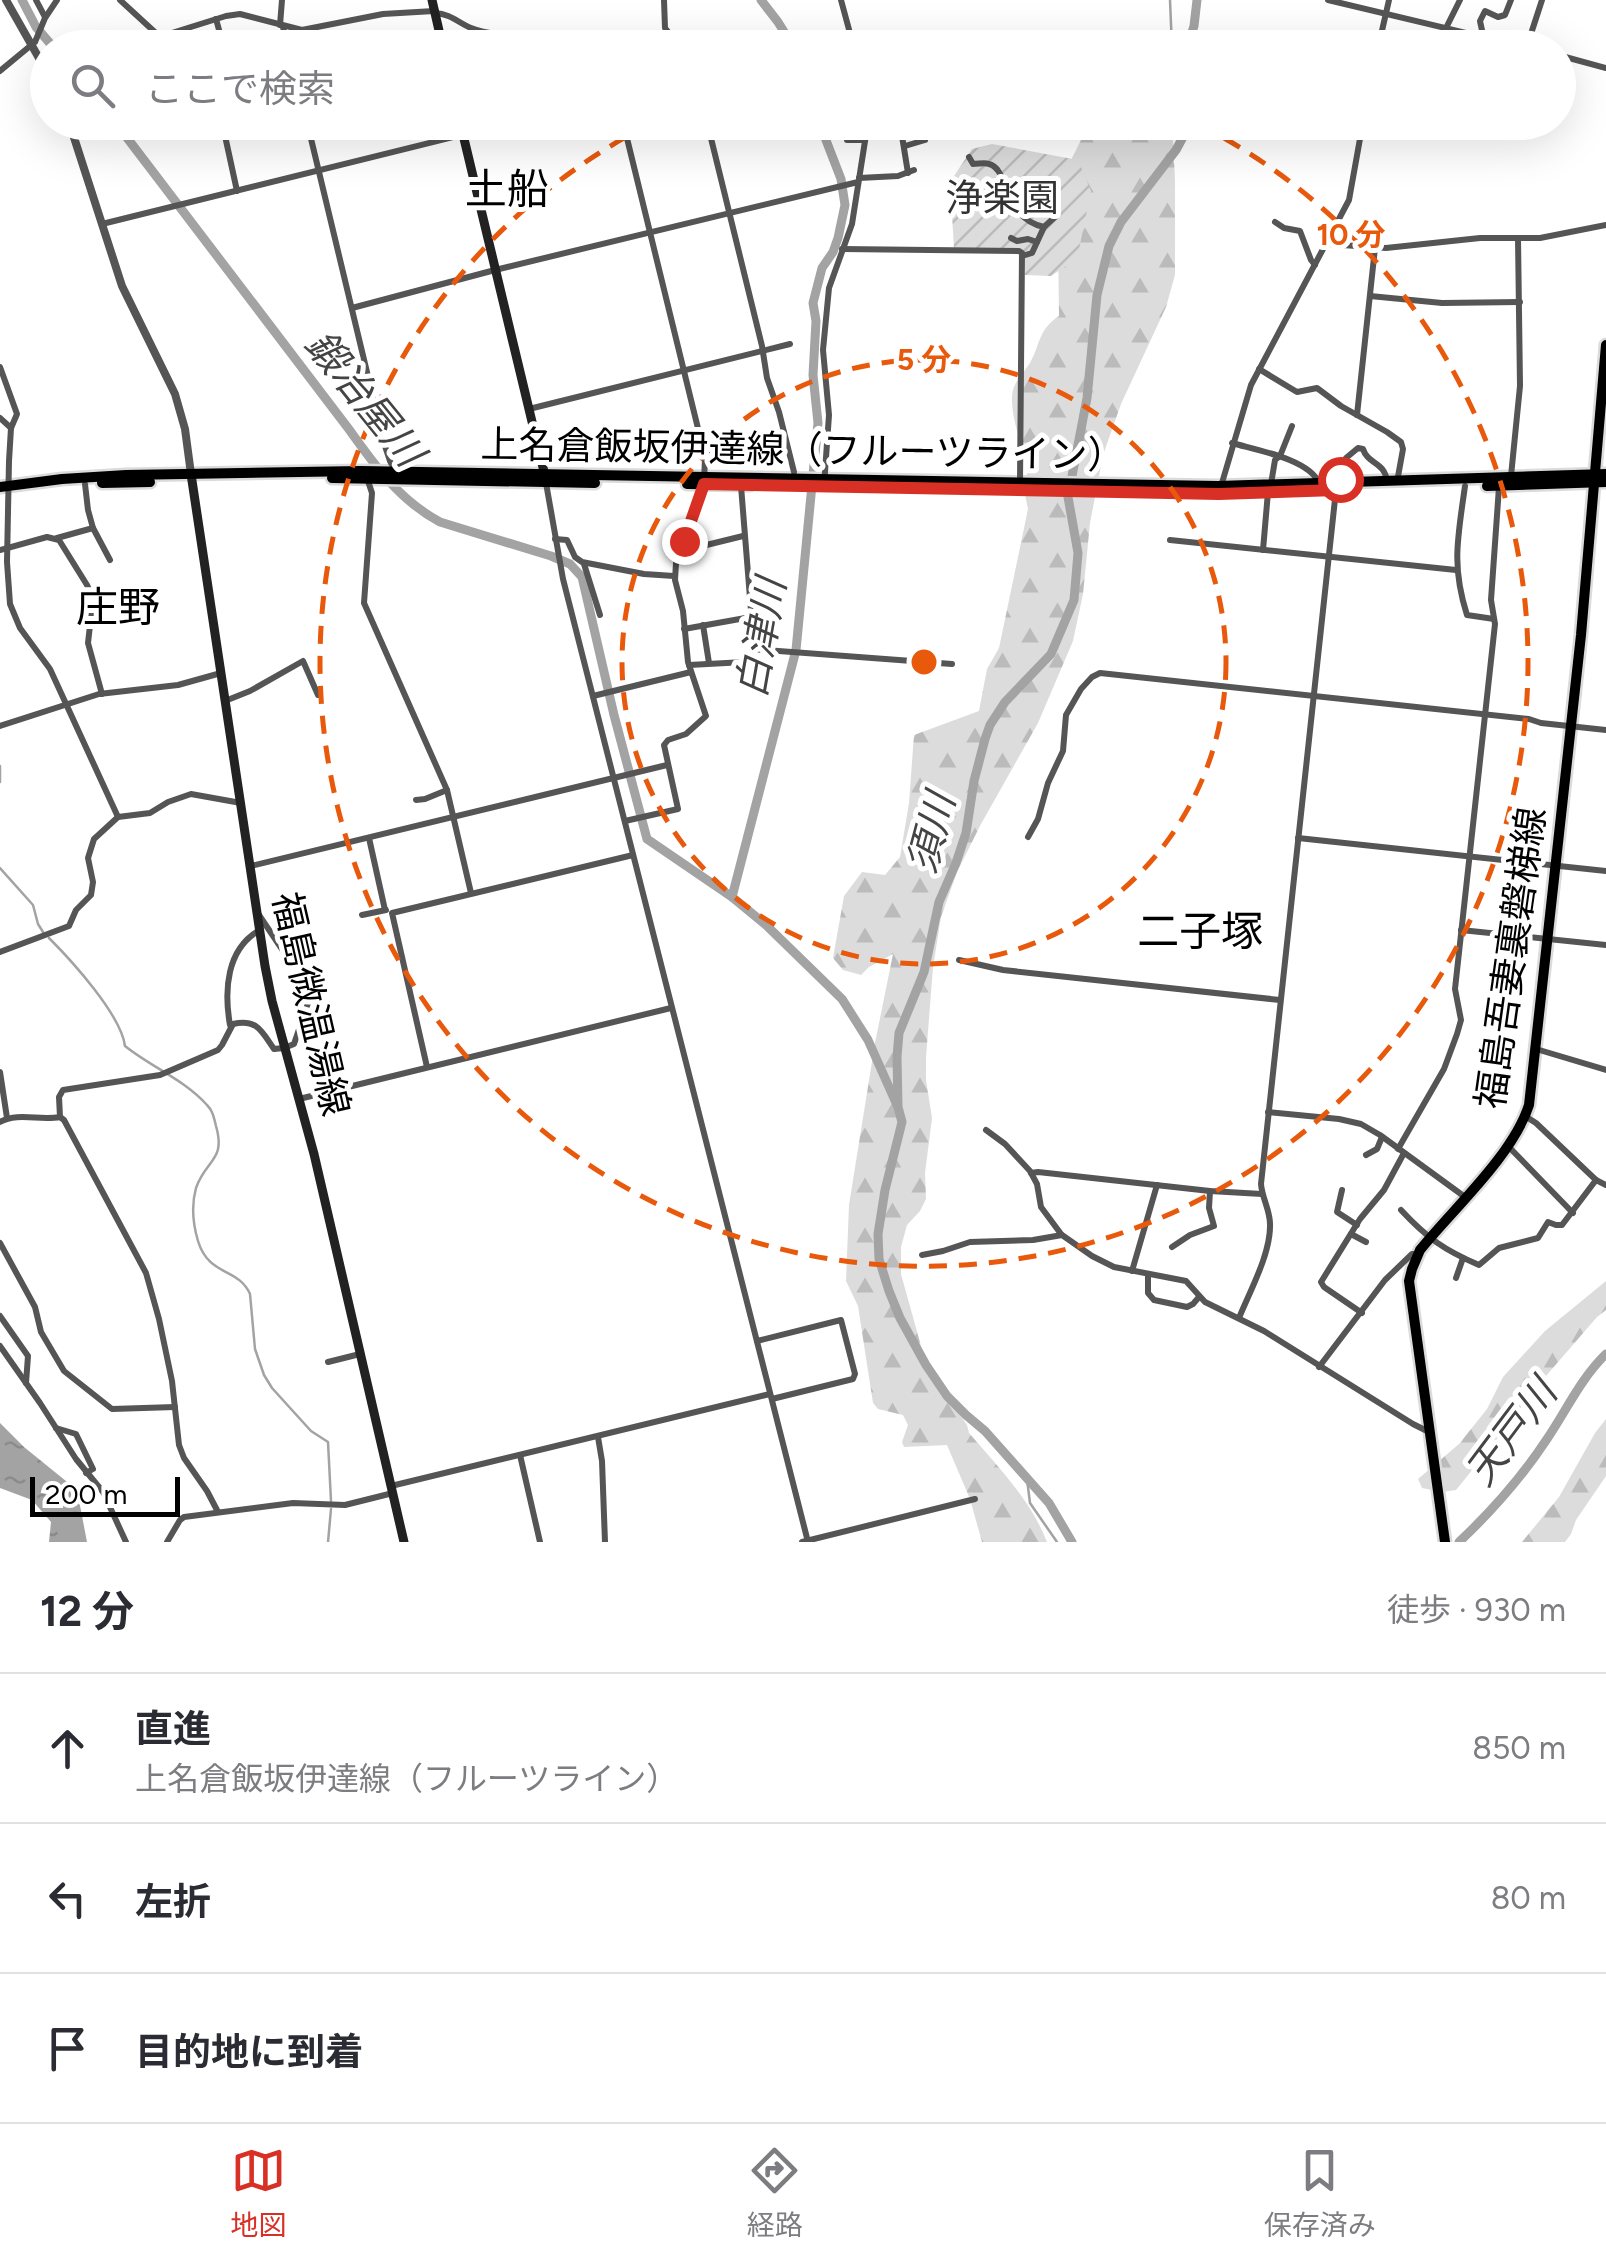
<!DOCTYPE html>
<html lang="ja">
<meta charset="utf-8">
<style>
:root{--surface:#fff;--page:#f7f7f7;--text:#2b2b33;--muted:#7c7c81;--line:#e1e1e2;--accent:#d93025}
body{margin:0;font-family:Figtree,"Noto Sans JP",sans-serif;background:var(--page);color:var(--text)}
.scale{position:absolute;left:30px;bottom:25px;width:150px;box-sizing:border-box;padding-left:10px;border:5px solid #000;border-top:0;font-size:28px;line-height:35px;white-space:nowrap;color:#000;-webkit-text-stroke:8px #fff;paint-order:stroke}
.stop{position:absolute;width:30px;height:30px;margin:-22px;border:8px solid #d93025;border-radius:50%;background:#fff}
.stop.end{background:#d93025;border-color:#fff;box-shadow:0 2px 10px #0008}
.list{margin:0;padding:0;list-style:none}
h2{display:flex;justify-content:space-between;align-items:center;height:130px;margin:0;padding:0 40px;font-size:42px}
h2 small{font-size:32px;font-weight:400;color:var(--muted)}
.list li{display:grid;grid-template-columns:65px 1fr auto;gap:30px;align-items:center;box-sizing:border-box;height:150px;padding:0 40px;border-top:2px solid var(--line)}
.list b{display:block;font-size:38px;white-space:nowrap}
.list p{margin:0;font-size:32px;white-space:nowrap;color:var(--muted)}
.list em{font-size:32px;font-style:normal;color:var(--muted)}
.icon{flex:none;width:55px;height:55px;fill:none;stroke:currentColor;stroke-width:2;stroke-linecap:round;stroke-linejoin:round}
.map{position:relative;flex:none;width:1606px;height:1542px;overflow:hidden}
.search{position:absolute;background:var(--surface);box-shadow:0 10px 40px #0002;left:30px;right:30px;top:30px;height:110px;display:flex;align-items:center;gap:25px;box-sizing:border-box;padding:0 35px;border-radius:55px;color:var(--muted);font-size:38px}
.sheet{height:580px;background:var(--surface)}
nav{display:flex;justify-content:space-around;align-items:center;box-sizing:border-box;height:140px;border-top:2px solid var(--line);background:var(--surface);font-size:28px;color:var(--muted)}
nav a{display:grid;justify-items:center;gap:5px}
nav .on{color:var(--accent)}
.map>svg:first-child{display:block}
.forest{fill:url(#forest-firs)}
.garden{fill:url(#garden-furrows)}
.water{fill:url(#water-ripples)}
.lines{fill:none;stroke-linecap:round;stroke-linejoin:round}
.stream{stroke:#a3a3a3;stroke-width:2.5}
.river{stroke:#a3a3a3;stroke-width:9}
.primary-casing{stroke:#dbdbdb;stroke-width:15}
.minor{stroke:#555;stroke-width:6}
.tertiary{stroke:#555;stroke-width:8}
.secondary{stroke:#222;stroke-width:9}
.primary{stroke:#000;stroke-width:10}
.route{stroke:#d93025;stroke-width:12}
.ring{fill:none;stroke:#e8590c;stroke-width:5;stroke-dasharray:18 12}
.labels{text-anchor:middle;stroke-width:10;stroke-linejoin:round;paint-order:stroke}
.park-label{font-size:38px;fill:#333;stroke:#fff}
.street-label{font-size:38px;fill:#000;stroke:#fff}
.water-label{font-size:40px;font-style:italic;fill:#444;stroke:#fff}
.quarter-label{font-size:42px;fill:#000;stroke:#fff}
.centre{fill:#e8590c;stroke:#fff;stroke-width:5}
.ring-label{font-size:30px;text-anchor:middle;font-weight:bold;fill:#e8590c;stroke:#fff;stroke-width:10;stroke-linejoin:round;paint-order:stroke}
</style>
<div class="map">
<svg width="1606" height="1542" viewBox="0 0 1606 1542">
<defs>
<pattern id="forest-firs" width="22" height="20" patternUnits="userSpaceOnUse" patternTransform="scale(2.5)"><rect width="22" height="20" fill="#dcdcdc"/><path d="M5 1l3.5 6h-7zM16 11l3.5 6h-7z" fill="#bbb"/></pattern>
<pattern id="garden-furrows" width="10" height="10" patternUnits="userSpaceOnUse" patternTransform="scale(2.5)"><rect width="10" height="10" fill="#dcdcdc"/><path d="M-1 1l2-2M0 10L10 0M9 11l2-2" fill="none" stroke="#bbb"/></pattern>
<pattern id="water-ripples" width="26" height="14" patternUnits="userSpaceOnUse" patternTransform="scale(2.5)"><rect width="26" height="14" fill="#a3a3a3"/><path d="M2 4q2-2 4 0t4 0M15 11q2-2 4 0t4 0" fill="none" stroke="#8b8b8b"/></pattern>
</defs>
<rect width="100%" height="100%" fill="#fff"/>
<g class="forest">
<path d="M1117 123H1172L1175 180V275L1166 307 1121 404 1103 455 1090 523 1083 594 1073 641 1038 723 981 824 957 872 941 917 933 967 926 1057V1080L932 1118 925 1173 926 1199 920 1211 907 1225 901 1247V1274L926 1364 967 1425 969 1433C999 1468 1030 1499 1047 1542H982L970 1499 947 1445 904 1447 902 1442 908 1425 903 1415 878 1409 873 1403 858 1306 846 1281 849 1205 875 1043 893 954 869 967 861 975 843 970 833 958 844 896 862 872 885 875 900 857 909 803 914 735 979 711 987 669 999 648 1028 509 1022 480 1032 468C1022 452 1008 409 1013 390 1015 381 1025 371 1030 363 1041 343 1038 330 1059 316L1058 237 1062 178 1083 136 1116 127Z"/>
<path d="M1606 1281V1310L1597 1317 1533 1391 1495 1442 1456 1490 1443 1492 1422 1488 1418 1479 1459 1444 1487 1409 1503 1377 1545 1331Z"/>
<path d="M1606 1419V1476L1576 1520 1571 1534 1565 1542H1522L1559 1497 1595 1433Z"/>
</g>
<path class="garden" d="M992 144 1078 160 1091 191 1077 259 1051 276 1025 275V252L954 248 950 182 972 149Z"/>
<path class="water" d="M0 1423 24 1447 77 1490 87 1542H49L51 1522 32 1500 0 1488Z"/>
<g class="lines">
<g class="stream">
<path d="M1170 0 1172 48"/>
<path d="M0 766V782"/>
<path d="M0 868 33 905 38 924 43 932"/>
<path d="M49 938C72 961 121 1015 125 1046 151 1067 185 1080 207 1105 213 1111 214 1118 216 1126 226 1161 206 1159 196 1188 191 1206 193 1224 198 1241 209 1277 238 1267 250 1294L255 1349 264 1375 272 1388 311 1431 328 1442 331 1501"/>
<path d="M1027 1479 1030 1503 1057 1542"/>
<path d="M328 1542 331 1509"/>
</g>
<g class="river">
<path d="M22 0 36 27 54 48"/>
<path d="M761 0 778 22 794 48"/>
<path d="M1187 48 1194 26 1197 0"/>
<path d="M115 122 348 428C375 466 399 500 440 522L551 556 570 564 582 577 614 715 647 839 732 897 766 925 842 999 868 1040 897 1105"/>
<path d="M732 897 796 650 818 423 813 375 816 321 813 303 822 268 833 252 838 238 845 205 841 179 819 122"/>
<path d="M1072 1542 1049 1503 985 1431 966 1415 947 1396 926 1365 900 1318 889 1291 879 1259 878 1234 885 1190 902 1122 898 1107 897 1057 899 1033 924 972 939 902 956 863 966 833 974 781 985 739 990 725 1005 702 1051 654 1074 600 1078 553 1068 497 1087 398 1097 295 1109 246 1121 222 1176 150 1183 137V122"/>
<path d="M1459 1542C1492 1511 1522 1477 1547 1439 1566 1411 1581 1378 1606 1354"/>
</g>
<defs>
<g id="primary">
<path d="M332 478 595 483"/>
<path d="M102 483 150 482"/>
<path d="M687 484 750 485"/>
<path d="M1487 486 1606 482"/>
<path d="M0 487 62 479 126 475 360 471 1218 486 1606 474"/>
<path d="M1445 1542 1409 1281 1412 1269 1420 1250C1454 1208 1513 1155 1529 1105L1581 635 1606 345"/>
</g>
</defs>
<use href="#primary" class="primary-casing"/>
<g class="minor">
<path d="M36 0 45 17"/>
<path d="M120 0 158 35 165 48"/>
<path d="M664 0 665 28 681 48"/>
<path d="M841 0 854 48"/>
<path d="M1328 0 1529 48"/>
<path d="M435 13C451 14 457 22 471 28 483 33 498 34 510 36 552 43 598 22 636 48"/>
<path d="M216 19 224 48"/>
<path d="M280 25 282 0"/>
<path d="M1447 26 1460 0"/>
<path d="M283 27 288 48"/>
<path d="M1483 35 1480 21 1485 11 1498 17 1505 15 1511 0"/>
<path d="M159 37 226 16 240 14 302 30 383 14 434 11"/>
<path d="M826 40 850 34"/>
<path d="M1527 46 1542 0"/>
<path d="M1378 48 1389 0"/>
<path d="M1558 55 1606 68"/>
<path d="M0 71 35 42 45 18 57 0"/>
<path d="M222 122 237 191"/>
<path d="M307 122 384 443 390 461 397 474"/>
<path d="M623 122 705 457 704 484 676 563 675 580 683 611 688 662 706 716 686 734 668 740 664 745 678 809 625 821"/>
<path d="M707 122 762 346 767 378 779 412 794 472"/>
<path d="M901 130 908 173"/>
<path d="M866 136 918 126"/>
<path d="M847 140H865"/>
<path d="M905 146 925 140"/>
<path d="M969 157 973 164C979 164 984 162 989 164 1010 169 1002 218 1044 227"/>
<path d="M859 178 898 176 914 170"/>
<path d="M1275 222 1284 228 1300 231 1311 260 1315 265"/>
<path d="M102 224 514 122"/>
<path d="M1011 238 1017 241 1028 239 1037 242"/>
<path d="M1327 244 1386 248 1480 238H1540L1606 225"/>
<path d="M842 249 1019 251 1022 253 1020 482"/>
<path d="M1022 256 1032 253 1044 227 1056 216"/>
<path d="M1370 296 1442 303 1520 302"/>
<path d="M352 308 495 270 858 182"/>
<path d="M0 367 17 414 11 428 9 461 7 562 10 604 20 628 50 669 118 817"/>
<path d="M1259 369 1297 392 1317 388 1341 406 1387 432 1401 442 1403 449 1397 482"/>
<path d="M529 409 790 344"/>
<path d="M1357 415 1375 248"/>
<path d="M0 418 11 428"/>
<path d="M1232 443C1256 450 1309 459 1319 483"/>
<path d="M1511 476 1520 386 1518 238"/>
<path d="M367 478 372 493 364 603 447 790 471 893"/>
<path d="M546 483 563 579 808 1542"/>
<path d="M85 484 88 510 93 528 110 560"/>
<path d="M1271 484 1275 460 1280 456 1292 426"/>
<path d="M824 486 829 415 823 350 829 288 852 224 868 122"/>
<path d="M1465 486C1458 537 1451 565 1467 615L1494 619"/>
<path d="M1219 493 1251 385 1349 200 1363 122"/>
<path d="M57 538 93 528"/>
<path d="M555 539 567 540 575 557 582 562 644 574 674 576"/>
<path d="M1170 540 1456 570"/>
<path d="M0 550 47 537 59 540 87 585 93 599 88 643 102 694"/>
<path d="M1263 550 1268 492"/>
<path d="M682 551 743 536"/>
<path d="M584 564 600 615"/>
<path d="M703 625 709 663"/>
<path d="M684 629 751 617"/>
<path d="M752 649 952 664"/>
<path d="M689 665 745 662 751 657 752 623 741 486"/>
<path d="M593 696 691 672"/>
<path d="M225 701 250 691 303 661 318 695"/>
<path d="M0 726 99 694 178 685 221 673"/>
<path d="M416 800 425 799 447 790"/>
<path d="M1028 837 1038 819 1048 783 1063 751 1066 715 1081 689 1092 677 1100 673 1529 719 1541 723 1606 730"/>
<path d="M369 838 385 910"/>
<path d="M1298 838 1606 871"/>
<path d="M251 866 667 765"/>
<path d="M362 915 386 910"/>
<path d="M1461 930 1606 945"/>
<path d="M0 952 69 926 76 910 91 895 93 882 88 858 94 839 118 817 150 813 168 802 191 794 241 803"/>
<path d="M959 960 1003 970 1280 1000"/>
<path d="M230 1025C224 991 226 949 260 930"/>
<path d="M1536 1049 1606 1070"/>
<path d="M427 1067 392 913 633 855"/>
<path d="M0 1072 7 1118"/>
<path d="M299 1099 671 1008"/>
<path d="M1268 1112 1339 1119 1361 1124 1380 1135 1465 1197"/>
<path d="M1525 1116 1536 1123 1596 1180 1606 1185"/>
<path d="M60 1117 64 1120 146 1273 159 1319 172 1381 179 1445 184 1458 207 1491 218 1512"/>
<path d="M0 1122C18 1112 40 1121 60 1117L59 1097 63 1090 160 1075 218 1050 222 1045 233 1024C257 1018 262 1032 274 1049L284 1048 294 1044 308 1003V988L257 912"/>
<path d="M986 1130 1005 1144 1030 1171 1037 1184 1041 1207 1061 1234"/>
<path d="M1508 1146 1573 1213"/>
<path d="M1398 1149 1444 1069 1457 1034 1461 1020 1455 989 1495 624 1491 600 1499 487"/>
<path d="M1366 1155 1377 1149 1382 1137"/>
<path d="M1031 1173 1038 1172 1210 1191 1262 1194"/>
<path d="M1342 1190 1337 1212 1357 1225"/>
<path d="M1401 1210C1427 1238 1444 1250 1479 1265L1499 1248 1538 1238 1548 1222 1556 1225H1562L1596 1180"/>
<path d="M1351 1234 1366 1242"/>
<path d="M0 1243 35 1307 41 1332 64 1371 112 1409 175 1407"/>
<path d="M1172 1247 1190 1235 1214 1226 1209 1208 1210 1191"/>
<path d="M922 1255 943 1251 970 1242 1033 1240 1062 1235 1092 1256 1114 1267 1186 1281 1205 1302 1264 1331 1413 1424 1429 1432"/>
<path d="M1132 1271 1157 1185"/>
<path d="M1148 1274V1293L1154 1300 1187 1307 1193 1304 1199 1297"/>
<path d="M1456 1278 1463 1258"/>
<path d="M1362 1313 1324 1287 1321 1282 1360 1219 1384 1190 1404 1153"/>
<path d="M0 1316 28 1356 26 1383"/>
<path d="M1239 1318C1250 1291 1271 1253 1270 1224 1270 1210 1262 1198 1261 1184L1336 490 1346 458 1358 448 1363 449C1368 465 1385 461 1387 482"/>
<path d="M757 1341 841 1320 855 1374 853 1379 772 1399"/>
<path d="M0 1346 40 1403 76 1459 103 1492 126 1542"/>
<path d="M328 1362 360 1354"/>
<path d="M1319 1367 1385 1280 1412 1254H1418"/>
<path d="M56 1428 76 1434 93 1469 86 1473"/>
<path d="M598 1437 602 1461 605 1542"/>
<path d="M520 1455 540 1542"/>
<path d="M391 1486 770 1394"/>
<path d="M167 1542 180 1520 184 1517 293 1503 345 1505 393 1493"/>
<path d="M802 1542 975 1499"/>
</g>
<g class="tertiary">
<path d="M6 0 48 74"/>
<path d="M69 122 122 286 175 394 185 429 191 474"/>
</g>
<g class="secondary">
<path d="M432 0 443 48"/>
<path d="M460 122 546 480"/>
<path d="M191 474 265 966 272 1001 314 1154 404 1542"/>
</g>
<use href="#primary" class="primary"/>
</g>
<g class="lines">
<path class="route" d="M684 541 704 484 1219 494 1336 490 1340 479"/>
</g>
<g class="ring">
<circle cx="924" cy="662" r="302"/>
<path d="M1198 124A604 604 0 1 1 650 124"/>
</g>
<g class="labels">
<g class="park-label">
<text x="1002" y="211">浄楽園</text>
</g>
<g class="street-label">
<text transform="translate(803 450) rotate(1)" y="13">上名倉飯坂伊達線（フルーツライン）</text>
<text transform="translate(1511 958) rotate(-82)" y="13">福島吾妻裏磐梯線</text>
<text transform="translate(311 1004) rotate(77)" y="13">福島微温湯線</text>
</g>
<g class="water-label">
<text transform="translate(365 398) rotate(51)" y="14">鍛冶屋川</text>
<text transform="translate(761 638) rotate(-80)" y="14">白津川</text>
<text transform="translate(931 833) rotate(-75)" y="14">須川</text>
<text transform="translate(1511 1432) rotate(-53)" y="14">天戸川</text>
</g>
<g class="quarter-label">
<text x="507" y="204">土船</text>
<text x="118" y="622">庄野</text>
<text x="1200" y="946">二子塚</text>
</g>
</g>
<circle cx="924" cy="662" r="15" class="centre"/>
<g class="ring-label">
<text x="1351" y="245">10 分</text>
<text x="924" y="370">5 分</text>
</g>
</svg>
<div class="scale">200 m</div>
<div class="stop" style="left:1340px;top:479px"></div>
<div class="stop end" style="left:684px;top:541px"></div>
<div class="search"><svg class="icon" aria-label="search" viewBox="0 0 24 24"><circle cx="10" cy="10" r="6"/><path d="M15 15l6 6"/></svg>ここで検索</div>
</div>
<section class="sheet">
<h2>12 分<small>徒歩 · 930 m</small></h2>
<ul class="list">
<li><svg class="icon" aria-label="ahead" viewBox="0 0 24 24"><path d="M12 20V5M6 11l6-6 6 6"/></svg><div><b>直進</b><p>上名倉飯坂伊達線（フルーツライン）</p></div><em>850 m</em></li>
<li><svg class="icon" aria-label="left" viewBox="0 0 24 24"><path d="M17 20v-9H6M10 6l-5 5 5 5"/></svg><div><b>左折</b></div><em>80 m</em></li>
<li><svg class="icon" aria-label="arrive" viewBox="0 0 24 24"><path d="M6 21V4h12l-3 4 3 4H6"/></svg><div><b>目的地に到着</b></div></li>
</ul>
</section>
<nav>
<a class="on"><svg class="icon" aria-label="map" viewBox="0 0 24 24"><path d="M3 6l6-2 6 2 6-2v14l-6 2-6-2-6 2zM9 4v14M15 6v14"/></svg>地図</a>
<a><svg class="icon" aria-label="directions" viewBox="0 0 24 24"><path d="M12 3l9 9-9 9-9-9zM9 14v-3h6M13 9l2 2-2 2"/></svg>経路</a>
<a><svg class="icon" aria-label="saved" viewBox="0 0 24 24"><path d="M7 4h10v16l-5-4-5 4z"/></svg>保存済み</a>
</nav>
